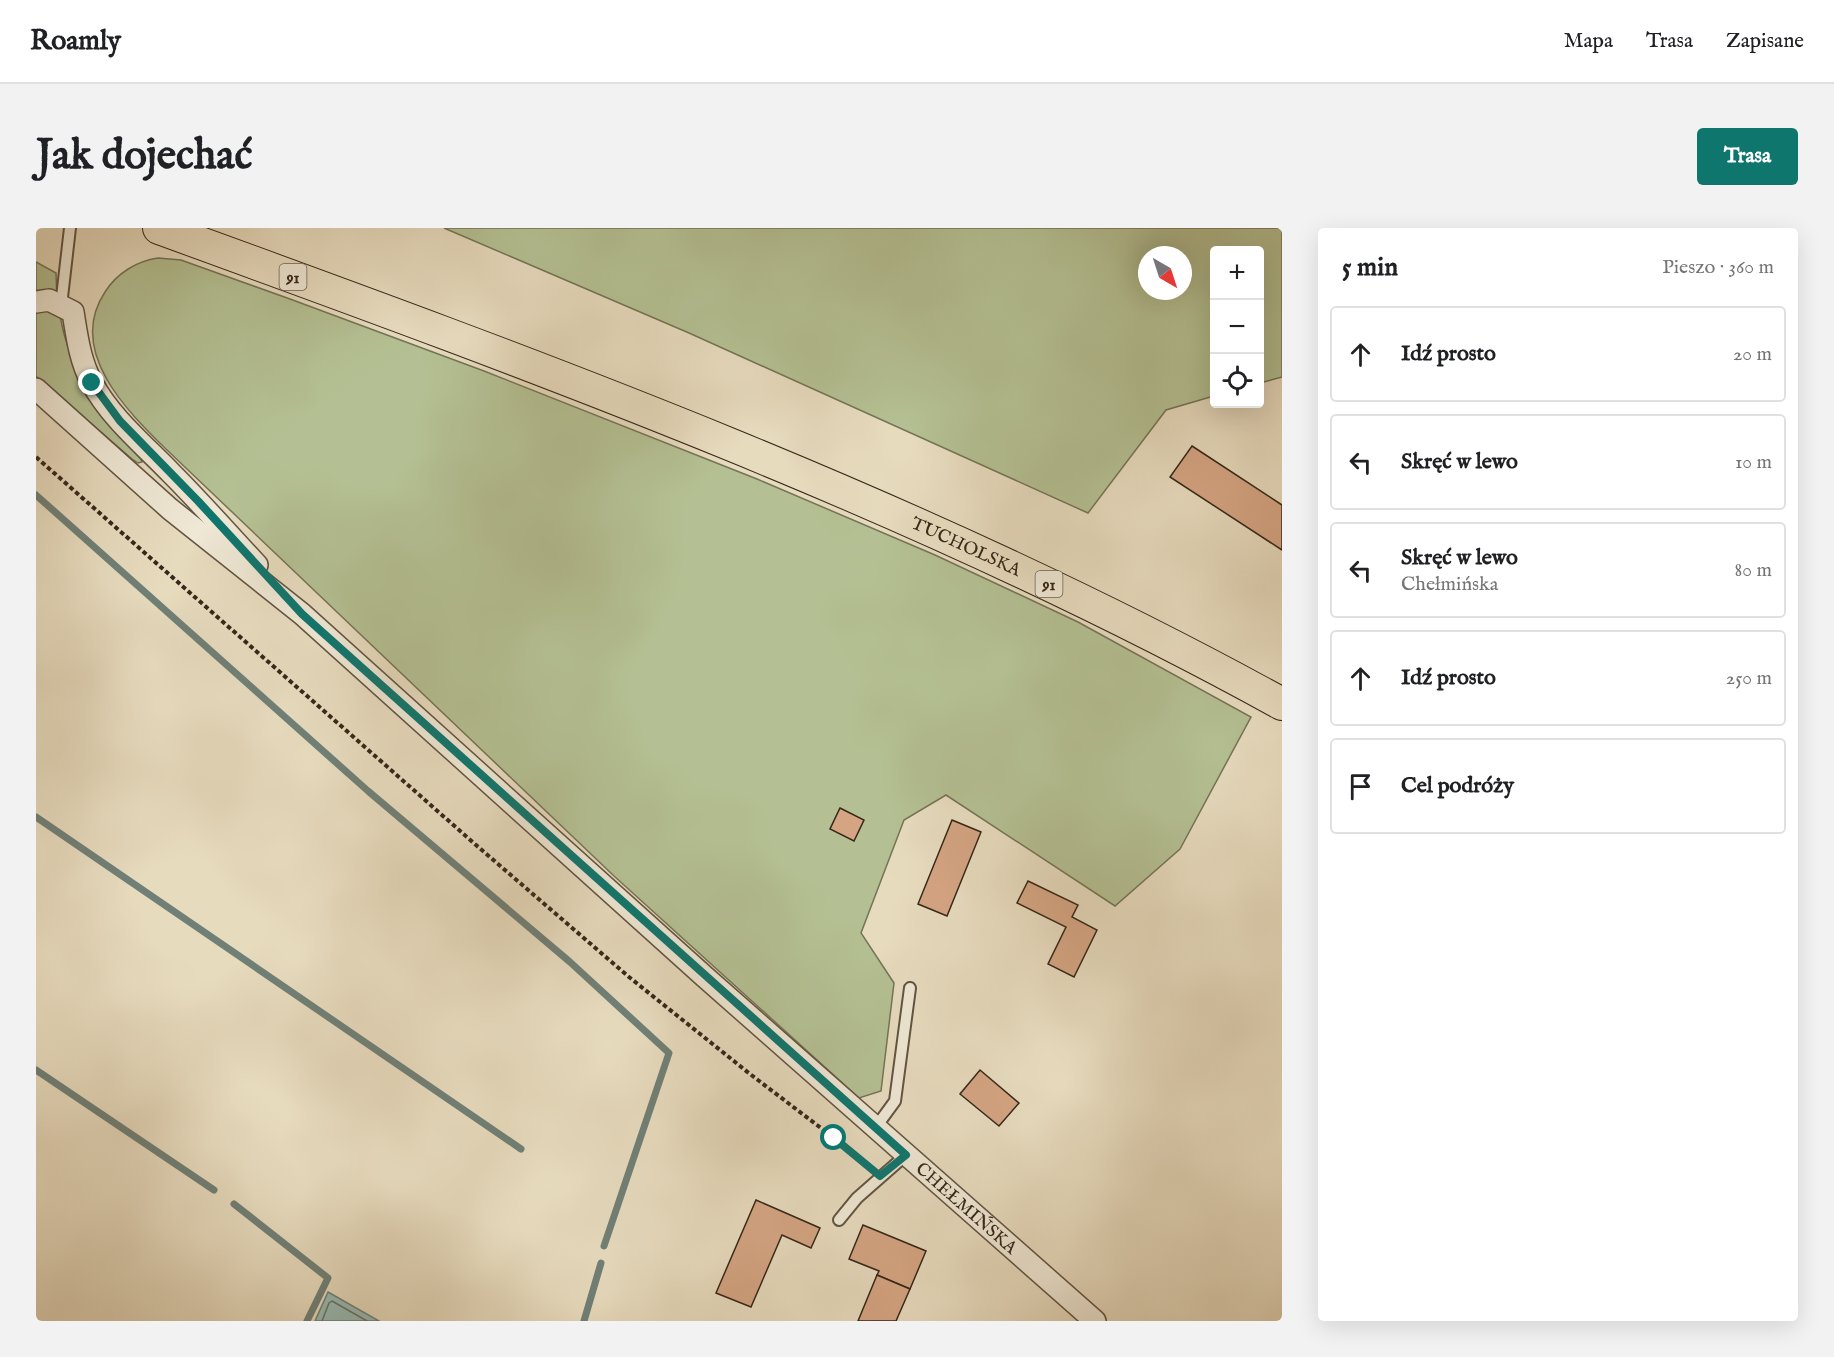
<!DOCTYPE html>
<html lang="pl">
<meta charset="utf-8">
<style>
:root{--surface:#fff;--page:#f2f2f2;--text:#202124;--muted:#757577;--line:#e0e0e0;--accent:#0f766e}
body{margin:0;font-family:"IM FELL English",serif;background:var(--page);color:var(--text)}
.controls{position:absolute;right:18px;top:18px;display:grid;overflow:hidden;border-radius:6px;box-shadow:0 6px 24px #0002}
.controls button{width:54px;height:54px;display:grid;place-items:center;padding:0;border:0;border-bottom:2px solid var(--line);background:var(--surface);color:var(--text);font:30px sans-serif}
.compass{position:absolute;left:1102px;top:18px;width:54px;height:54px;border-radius:50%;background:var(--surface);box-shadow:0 6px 24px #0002;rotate:141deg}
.stop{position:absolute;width:18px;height:18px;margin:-14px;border:4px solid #0f766e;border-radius:50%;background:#fff}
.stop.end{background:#0f766e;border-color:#fff;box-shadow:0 2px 6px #0008}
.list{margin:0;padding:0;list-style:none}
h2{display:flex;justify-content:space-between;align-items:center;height:78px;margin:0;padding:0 24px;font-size:26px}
h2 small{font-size:20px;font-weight:400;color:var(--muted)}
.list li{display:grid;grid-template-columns:39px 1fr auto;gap:18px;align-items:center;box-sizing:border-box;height:96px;margin:0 12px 12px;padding:0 12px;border:2px solid var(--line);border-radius:6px}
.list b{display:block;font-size:22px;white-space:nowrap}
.list p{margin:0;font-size:20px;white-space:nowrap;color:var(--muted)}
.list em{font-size:20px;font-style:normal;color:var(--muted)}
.icon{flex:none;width:33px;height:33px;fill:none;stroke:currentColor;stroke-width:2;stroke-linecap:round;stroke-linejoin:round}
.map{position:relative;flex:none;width:1246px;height:1093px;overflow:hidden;border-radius:6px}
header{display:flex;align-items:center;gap:36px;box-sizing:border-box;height:84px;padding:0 30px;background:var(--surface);border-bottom:2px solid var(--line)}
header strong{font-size:28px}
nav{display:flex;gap:33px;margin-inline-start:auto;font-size:21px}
.intro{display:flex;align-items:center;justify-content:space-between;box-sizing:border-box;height:144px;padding:0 36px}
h1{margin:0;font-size:42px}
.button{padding:15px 27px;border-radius:6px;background:var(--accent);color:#fff;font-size:21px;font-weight:700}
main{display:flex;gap:36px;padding:0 36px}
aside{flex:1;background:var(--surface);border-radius:6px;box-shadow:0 6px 24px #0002}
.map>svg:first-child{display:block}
.green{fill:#b4c093;stroke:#747456;stroke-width:1.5;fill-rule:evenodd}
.water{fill:#97bbb5;stroke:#708077;stroke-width:1.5}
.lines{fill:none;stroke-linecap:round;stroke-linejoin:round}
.shore{stroke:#667168;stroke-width:1.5}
.stream{stroke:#708077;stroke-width:7}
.building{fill:#d5a583;stroke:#35271a;stroke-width:1.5}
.lane-casing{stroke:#625443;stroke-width:14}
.street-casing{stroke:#625443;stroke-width:24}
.primary-casing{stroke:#35271a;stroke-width:34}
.path{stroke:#35271a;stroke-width:4;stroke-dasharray:4.5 3;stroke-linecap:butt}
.lane{stroke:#efe8d5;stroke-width:10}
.street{stroke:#efe8d5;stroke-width:21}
.primary{stroke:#e7dbbe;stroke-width:32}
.route{stroke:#0f766e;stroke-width:8}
.labels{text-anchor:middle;stroke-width:6;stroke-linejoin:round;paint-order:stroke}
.shield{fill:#efe8d5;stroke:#6d6152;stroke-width:1.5}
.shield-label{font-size:16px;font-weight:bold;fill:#35271a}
.street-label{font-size:18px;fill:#35271a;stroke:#efe8d5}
</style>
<header>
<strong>Roamly</strong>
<nav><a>Mapa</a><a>Trasa</a><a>Zapisane</a></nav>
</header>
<div class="intro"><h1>Jak dojechać</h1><a class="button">Trasa</a></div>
<main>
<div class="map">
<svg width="1246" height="1093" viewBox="0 0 1246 1093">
<rect width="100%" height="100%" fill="#e7dbbe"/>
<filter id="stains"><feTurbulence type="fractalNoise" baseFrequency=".00333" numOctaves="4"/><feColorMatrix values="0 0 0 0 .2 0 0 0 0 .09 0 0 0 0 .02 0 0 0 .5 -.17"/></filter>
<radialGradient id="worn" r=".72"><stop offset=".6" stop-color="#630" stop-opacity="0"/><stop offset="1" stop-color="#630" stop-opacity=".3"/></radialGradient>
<g class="green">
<path d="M408 0H1246V149L1224 155V22H1178V168L1130 182 1052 285 653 105ZM1111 27H1147V63H1111Z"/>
<path d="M122 30 145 32 254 71 448 143 721 251 899 327 1042 394 1215 489 1144 621 1079 678 910 567 868 592 825 705 858 755 845 863 823 870 578 648 131 222C91 183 30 123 69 64 81 45 101 33 122 30Z"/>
<path d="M0 34 20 45 21 75 28 106 38 138 80 204 105 231 106 234 102 235 96 231 0 148Z"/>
</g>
<path class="water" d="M292 1064 343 1093H279Z"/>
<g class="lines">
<path class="shore" d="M286 1093 293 1075 296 1073 331 1093"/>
<g class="stream">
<path d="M0 267 332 563 534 734 633 825 568 1018"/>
<path d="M0 589 485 921"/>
<path d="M0 842 178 962"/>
<path d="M198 976 292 1050 271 1093"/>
<path d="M548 1093 565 1035"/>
</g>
</g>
<g class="building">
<path d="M1156 218 1246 277V322L1134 249Z"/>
<path d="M804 580 828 592 818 613 794 601Z"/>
<path d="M916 592 945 604 911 688 882 676Z"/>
<path d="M992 653 1042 677 1036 689 1061 702 1038 749 1012 736 1030 699 981 675Z"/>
<path d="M944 842 983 875 963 898 924 866Z"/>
<path d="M720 972 784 1000 775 1020 746 1007 715 1079 680 1065Z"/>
<path d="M827 997 890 1023 874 1061 841 1047 843 1043 813 1031Z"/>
<path d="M841 1047 874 1061 860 1093H822Z"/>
</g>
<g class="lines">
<defs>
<g id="lane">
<path d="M25 78 34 0"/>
<path d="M840 899 859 873 874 760"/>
<path d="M803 992 821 970 870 927"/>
</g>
<g id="street">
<path d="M0 74 13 72 37 84C41 109 44 133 56 155 75 190 108 217 135 245 165 275 192 306 221 337"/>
<path id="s1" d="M0 161 134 281 266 386 669 749 1059 1093"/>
</g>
<g id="primary">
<path id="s2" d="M123 0C505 139 889 279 1246 476"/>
</g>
</defs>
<use href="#lane" class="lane-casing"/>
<use href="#street" class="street-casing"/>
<use href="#primary" class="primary-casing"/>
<path class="path" d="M0 229 440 617 593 749 714 846 798 910 833 939"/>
<use href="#lane" class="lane"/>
<use href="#street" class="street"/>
<use href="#primary" class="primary"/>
</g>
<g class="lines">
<path class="route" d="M56 155 84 193 162 273 266 386 870 927 844 948 798 910"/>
</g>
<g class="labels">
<g class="shield">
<rect x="243.5" y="36" width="27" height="26" rx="4.5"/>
<rect x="999.5" y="343" width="27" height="26" rx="4.5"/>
</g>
<g class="shield-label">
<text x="257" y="55">91</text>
<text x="1013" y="362">91</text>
</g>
<g class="street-label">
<text dy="6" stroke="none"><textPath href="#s2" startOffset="868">TUCHOLSKA</textPath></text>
<text dy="6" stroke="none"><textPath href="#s1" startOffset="1240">CHEŁMIŃSKA</textPath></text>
</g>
</g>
<rect width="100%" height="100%" filter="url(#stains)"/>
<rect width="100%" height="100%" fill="url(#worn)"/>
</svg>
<div class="controls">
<button>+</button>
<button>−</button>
<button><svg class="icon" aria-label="locate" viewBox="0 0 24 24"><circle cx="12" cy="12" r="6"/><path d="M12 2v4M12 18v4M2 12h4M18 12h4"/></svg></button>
</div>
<svg class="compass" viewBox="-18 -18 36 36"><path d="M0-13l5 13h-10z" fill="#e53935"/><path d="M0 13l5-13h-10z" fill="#757577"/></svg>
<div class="stop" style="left:798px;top:910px"></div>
<div class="stop end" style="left:56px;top:155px"></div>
</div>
<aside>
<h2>5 min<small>Pieszo · 360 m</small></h2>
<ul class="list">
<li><svg class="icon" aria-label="ahead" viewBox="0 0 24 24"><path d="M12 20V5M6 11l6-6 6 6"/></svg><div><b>Idź prosto</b></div><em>20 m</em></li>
<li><svg class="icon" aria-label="left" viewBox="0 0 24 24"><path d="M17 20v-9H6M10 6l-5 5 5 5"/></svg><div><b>Skręć w lewo</b></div><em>10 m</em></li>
<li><svg class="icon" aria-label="left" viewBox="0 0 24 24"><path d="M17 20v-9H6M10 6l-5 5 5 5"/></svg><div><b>Skręć w lewo</b><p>Chełmińska</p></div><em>80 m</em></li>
<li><svg class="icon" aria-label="ahead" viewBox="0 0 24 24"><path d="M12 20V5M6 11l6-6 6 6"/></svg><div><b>Idź prosto</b></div><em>250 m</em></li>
<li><svg class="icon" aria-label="arrive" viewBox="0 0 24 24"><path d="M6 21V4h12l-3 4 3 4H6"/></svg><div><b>Cel podróży</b></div></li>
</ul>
</aside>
</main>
